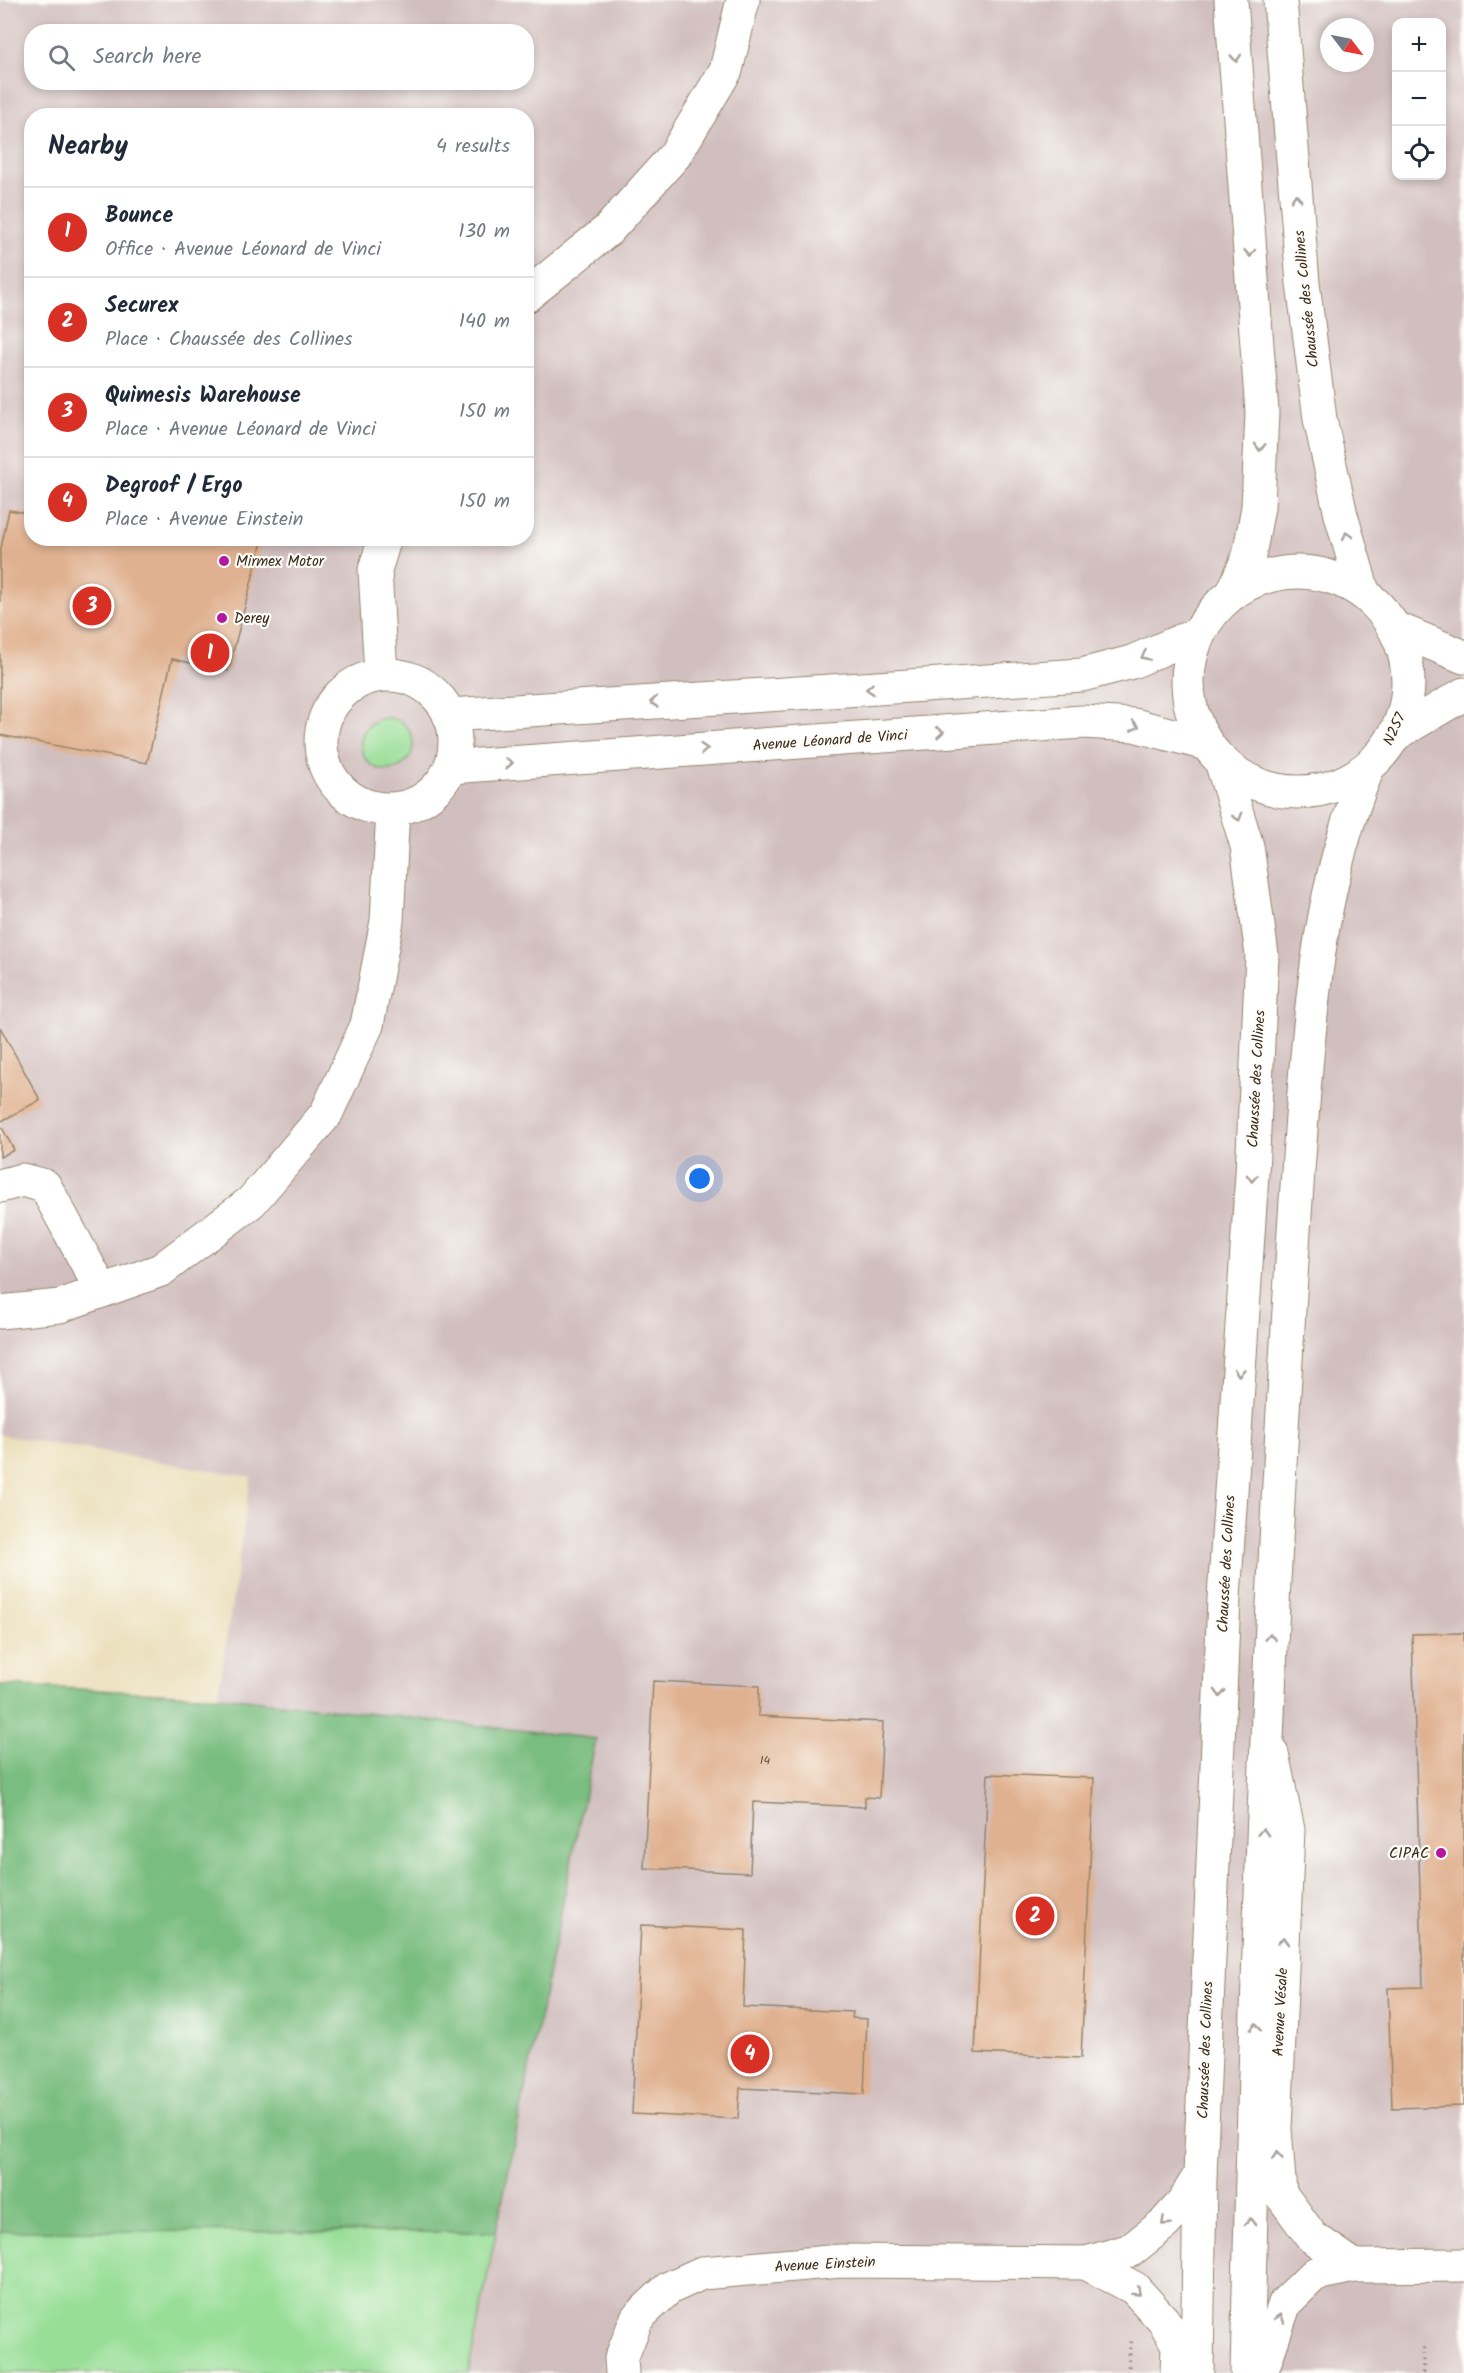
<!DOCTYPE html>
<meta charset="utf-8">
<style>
:root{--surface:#fff;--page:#f6f6f7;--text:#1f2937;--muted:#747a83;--line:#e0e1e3;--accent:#d93025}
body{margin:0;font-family:Kalam,sans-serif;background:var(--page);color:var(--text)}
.controls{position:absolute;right:18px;top:18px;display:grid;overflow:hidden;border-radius:12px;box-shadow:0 3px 9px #0003}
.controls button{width:54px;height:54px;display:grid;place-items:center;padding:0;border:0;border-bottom:2px solid var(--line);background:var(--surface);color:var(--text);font:30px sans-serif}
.compass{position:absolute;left:1320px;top:18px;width:54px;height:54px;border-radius:50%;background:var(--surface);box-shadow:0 3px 9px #0003;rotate:122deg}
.you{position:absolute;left:700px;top:1179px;width:21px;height:21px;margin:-15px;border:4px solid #fff;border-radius:50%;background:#1a73e8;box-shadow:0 0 0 9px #1a73e833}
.badge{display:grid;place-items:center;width:39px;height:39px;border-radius:50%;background:var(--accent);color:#fff;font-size:20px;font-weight:700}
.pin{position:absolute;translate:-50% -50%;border:3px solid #fff;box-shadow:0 2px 6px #0006}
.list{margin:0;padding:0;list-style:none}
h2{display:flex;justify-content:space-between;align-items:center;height:78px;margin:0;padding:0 24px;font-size:26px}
h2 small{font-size:20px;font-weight:400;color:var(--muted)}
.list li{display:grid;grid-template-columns:39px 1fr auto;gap:18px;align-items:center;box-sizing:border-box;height:90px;padding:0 24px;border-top:2px solid var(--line)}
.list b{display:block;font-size:22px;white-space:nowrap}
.list p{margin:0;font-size:20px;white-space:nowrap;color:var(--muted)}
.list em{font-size:20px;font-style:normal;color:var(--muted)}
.icon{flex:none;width:33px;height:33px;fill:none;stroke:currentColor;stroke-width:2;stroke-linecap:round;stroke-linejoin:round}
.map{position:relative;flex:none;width:1464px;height:2373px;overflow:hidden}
.search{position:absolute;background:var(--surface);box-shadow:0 3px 9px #0003;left:24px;top:24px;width:510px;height:66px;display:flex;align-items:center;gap:15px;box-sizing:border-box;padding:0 21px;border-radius:24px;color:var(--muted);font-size:22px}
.panel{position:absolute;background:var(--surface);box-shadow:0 3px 9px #0003;left:24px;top:108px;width:510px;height:438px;border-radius:24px}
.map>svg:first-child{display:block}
.industrial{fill:#d1bfbf;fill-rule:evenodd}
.green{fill:#98de97;stroke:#6a845a;stroke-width:1.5}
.forest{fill:#7abd80;stroke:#5a744f;stroke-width:1.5}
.building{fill:#e0b190}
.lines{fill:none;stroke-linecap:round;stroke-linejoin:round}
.minor-casing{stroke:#93846c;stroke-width:35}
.major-casing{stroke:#93846c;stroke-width:35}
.path{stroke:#93846c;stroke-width:4;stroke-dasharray:1.5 4.5;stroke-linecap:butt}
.minor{stroke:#fff;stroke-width:33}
.major{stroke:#fff;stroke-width:33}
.oneway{stroke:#a79f9a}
.poi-dot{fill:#b5179e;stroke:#fdfcf7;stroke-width:2}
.labels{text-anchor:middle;stroke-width:4.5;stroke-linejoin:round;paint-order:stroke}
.number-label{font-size:12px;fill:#644c3a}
.street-label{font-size:15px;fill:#3b2a1e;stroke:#fdfcf7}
.poi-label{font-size:15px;fill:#3b2a1e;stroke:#fdfcf7;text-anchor:start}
</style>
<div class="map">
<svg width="1464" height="2373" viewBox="0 0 1464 2373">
<rect width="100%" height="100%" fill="#fdfcf7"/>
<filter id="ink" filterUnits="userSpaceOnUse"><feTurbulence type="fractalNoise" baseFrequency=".0167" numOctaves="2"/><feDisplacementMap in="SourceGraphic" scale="12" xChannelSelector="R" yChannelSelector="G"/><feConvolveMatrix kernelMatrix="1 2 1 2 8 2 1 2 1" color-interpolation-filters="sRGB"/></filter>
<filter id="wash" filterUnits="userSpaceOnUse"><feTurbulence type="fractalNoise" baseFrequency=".008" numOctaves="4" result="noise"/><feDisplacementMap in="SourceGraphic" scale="24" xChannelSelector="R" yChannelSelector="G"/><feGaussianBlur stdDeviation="1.35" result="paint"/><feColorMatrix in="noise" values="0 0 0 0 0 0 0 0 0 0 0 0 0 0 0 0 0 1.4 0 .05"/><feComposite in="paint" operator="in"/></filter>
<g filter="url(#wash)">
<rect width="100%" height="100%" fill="#ebdfbb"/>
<path class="industrial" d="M0 0H1464V2373H468L596 1739 218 1696 251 1477 0 1435ZM1396 22H1442V176H1396ZM1329 27H1365V63H1329ZM32 32H526V82H32ZM32 116H526V538H32Z"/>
<g class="green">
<circle cx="387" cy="744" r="26"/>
<path d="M0 2231 496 2232 468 2373H0Z"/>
</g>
<path class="forest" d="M0 1685 218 1696 596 1739 496 2232 0 2231Z"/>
<g id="blocks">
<g class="building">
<path d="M9 510 32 514V538H263L228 671 172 659 147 763 0 735V553Z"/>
<path d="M0 1027 40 1100 0 1122Z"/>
<path d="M0 1124 14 1150 0 1157Z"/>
<path d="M1464 1633V2106L1392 2108 1388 1988 1423 1987 1412 1634Z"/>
<path d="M653 1681 759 1686 758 1716 883 1722 879 1798 865 1797V1807L753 1802 750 1873 644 1868Z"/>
<path d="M988 1774 1094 1778 1081 2058 975 2053Z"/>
<path d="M641 1925 746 1930 743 2007 853 2012 852 2018 867 2019 864 2094 740 2088 738 2119 632 2114Z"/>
</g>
</g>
</g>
<g filter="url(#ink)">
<use href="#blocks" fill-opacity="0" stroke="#93846c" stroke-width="1.5"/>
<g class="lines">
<defs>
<g id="minor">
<path d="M526 296 608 230 675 155 726 70 743 0"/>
<path d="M1395 628 1464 657"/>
<circle cx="388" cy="742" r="67"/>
<path d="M381 675 375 570 385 538"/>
<path d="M449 715 1082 675 1132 662 1199 633"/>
<path d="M1396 734 1464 694"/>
<path d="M451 767 1082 722 1134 725 1207 744"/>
<path d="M0 1186 22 1180 45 1186 102 1291"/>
<path d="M0 1312 60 1306 161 1270 251 1202 326 1114 367 1025 387 921 393 810"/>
<path d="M1272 1754 1288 1830 1275 2129 1280 2193 1312 2237 1354 2266"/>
<path d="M1086 2263 1134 2288 1164 2321 1178 2345 1177 2373"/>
<path d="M622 2373 621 2359 637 2318 669 2288 702 2273 841 2261 1086 2263 1131 2250 1165 2223 1182 2204 1200 2175"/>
<path d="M1261 2373 1285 2303 1315 2274 1354 2266 1464 2265"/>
</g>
<g id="major">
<path d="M1231 0 1262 412 1258 507 1249 556 1233 592"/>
<path d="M1280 0 1303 283 1320 419 1341 515 1363 592"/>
<circle cx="1298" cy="682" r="110"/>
<path d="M1197 2373 1200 2175 1224 1598 1252 1174 1262 955 1247 846 1221 761"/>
<path d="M1247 2373C1255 2030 1266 1686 1287 1343 1292 1260 1297 1176 1304 1092 1313 979 1324 874 1368 768"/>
</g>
</defs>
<use href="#minor" class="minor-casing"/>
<use href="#major" class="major-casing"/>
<g class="path">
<path d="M1128 2373 1131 2341"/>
<path d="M1423 2373 1424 2347"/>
</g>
<use href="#minor" class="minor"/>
<use href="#major" class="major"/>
</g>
<defs><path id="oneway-chevron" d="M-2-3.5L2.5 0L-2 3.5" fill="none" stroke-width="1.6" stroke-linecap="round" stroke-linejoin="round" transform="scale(1.5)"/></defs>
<g class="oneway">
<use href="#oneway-chevron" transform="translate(1236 58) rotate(86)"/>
<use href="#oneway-chevron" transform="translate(1296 198) rotate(-94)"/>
<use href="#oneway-chevron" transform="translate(1250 253) rotate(86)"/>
<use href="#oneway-chevron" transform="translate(1260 447) rotate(92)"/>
<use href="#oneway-chevron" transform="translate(1347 536) rotate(-106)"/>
<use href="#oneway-chevron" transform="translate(1145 656) rotate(157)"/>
<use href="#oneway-chevron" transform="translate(870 689) rotate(176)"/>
<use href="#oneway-chevron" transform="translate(654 702) rotate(176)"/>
<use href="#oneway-chevron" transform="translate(1135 726) rotate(9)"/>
<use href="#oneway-chevron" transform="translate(940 732) rotate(-4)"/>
<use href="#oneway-chevron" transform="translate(704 749) rotate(-4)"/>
<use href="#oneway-chevron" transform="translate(509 763) rotate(-4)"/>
<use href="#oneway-chevron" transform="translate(1238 817) rotate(73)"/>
<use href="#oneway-chevron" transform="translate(1252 1178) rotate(93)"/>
<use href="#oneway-chevron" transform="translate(1239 1372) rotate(94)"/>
<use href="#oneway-chevron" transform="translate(1270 1637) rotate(-88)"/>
<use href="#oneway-chevron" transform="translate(1220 1693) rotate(92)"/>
<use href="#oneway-chevron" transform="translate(1263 1832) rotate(-88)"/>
<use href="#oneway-chevron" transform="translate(1283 1941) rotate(-87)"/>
<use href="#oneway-chevron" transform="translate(1256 2027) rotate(-88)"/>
<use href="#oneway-chevron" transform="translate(1277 2156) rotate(-94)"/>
<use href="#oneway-chevron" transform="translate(1165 2222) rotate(137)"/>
<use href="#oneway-chevron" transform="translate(1250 2222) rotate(-89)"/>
<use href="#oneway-chevron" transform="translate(1137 2292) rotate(42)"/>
<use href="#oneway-chevron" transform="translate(1280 2318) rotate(-71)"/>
</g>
</g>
<g class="poi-dot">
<circle cx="224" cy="561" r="6"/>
<circle cx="222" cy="618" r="6"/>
<circle cx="1441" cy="1853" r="6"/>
</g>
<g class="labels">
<g class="number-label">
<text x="765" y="1764">14</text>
</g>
<g class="street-label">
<text transform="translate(1306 299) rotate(-96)" y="5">Chaussée des Collines</text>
<text transform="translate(1394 729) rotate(-65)" y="5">N257</text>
<text transform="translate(830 740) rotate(-4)" y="5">Avenue Léonard de Vinci</text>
<text transform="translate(1256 1079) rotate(-87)" y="5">Chaussée des Collines</text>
<text transform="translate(1226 1564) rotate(-87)" y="5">Chaussée des Collines</text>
<text transform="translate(1280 2012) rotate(-87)" y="5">Avenue Vésale</text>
<text transform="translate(1205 2050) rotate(-88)" y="5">Chaussée des Collines</text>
<text transform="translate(825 2264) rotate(-3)" y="5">Avenue Einstein</text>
</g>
<g class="poi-label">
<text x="236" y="566">Mirmex Motor</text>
<text x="234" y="623">Derey</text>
<text x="1429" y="1858" text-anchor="end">CIPAC</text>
</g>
</g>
</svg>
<div class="controls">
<button>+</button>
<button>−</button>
<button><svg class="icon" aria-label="locate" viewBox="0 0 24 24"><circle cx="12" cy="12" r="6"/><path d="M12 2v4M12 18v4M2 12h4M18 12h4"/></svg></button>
</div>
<svg class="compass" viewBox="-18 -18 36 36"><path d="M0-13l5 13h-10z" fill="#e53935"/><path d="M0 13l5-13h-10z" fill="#747a83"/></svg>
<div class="you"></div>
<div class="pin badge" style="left:210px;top:653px">1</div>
<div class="pin badge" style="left:1035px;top:1916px">2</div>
<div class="pin badge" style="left:92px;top:606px">3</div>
<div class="pin badge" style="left:750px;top:2054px">4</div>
<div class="search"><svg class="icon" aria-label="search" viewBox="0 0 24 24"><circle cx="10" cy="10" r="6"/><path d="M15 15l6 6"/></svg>Search here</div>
<section class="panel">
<h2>Nearby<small>4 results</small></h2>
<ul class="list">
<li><span class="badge">1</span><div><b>Bounce</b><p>Office · Avenue Léonard de Vinci</p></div><em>130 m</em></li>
<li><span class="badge">2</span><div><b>Securex</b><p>Place · Chaussée des Collines</p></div><em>140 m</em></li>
<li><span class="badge">3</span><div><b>Quimesis Warehouse</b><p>Place · Avenue Léonard de Vinci</p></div><em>150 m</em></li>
<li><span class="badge">4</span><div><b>Degroof / Ergo</b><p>Place · Avenue Einstein</p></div><em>150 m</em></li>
</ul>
</section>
</div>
